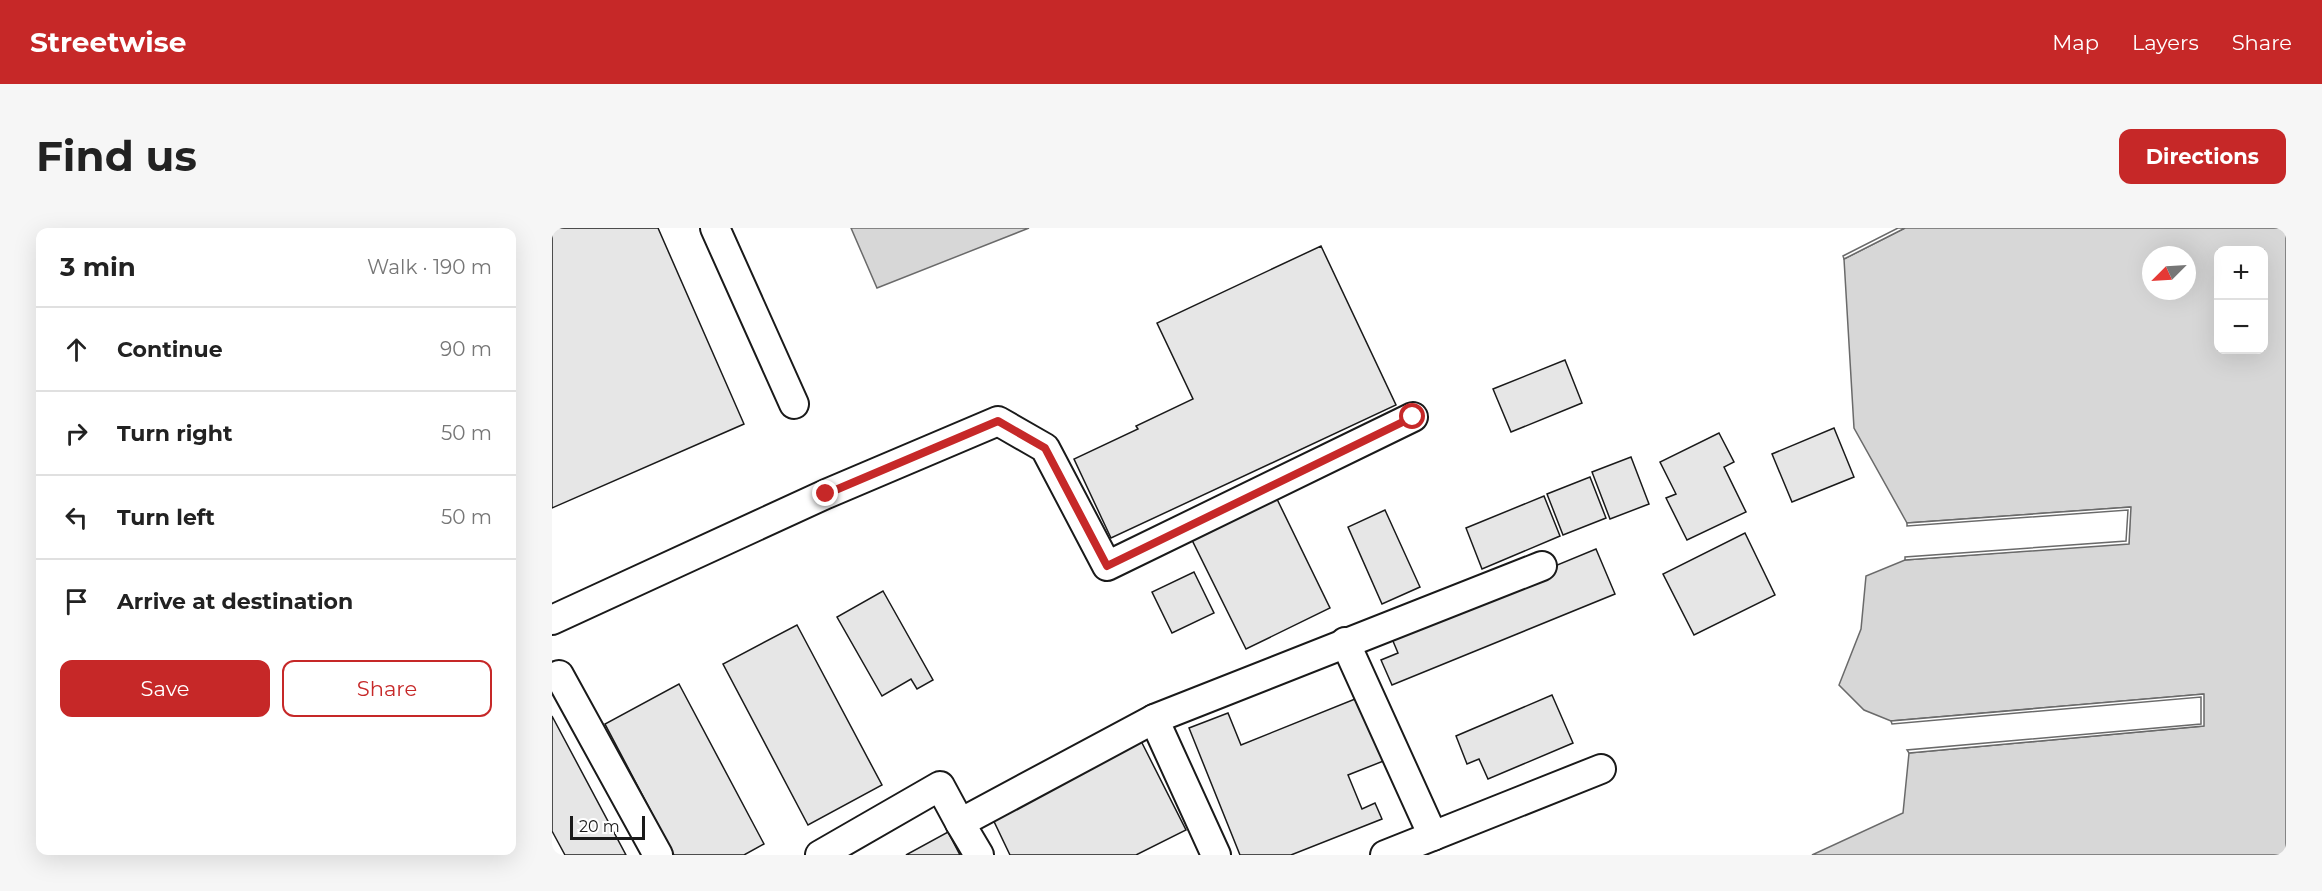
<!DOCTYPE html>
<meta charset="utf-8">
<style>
:root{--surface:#fff;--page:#f6f6f6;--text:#222;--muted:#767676;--line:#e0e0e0;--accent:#c62828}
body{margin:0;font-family:Montserrat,sans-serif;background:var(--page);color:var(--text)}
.controls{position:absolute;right:18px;top:18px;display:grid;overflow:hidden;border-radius:12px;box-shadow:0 6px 24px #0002}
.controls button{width:54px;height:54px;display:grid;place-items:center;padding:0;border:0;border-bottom:2px solid var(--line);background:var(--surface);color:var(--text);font:30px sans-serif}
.compass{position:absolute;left:1590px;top:18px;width:54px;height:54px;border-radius:50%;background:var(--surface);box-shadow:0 6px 24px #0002;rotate:246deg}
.scale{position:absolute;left:18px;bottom:15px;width:75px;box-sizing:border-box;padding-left:6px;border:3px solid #1a1a1a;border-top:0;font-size:16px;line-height:21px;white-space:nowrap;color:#1a1a1a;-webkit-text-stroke:4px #fff;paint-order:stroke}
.stop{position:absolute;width:18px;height:18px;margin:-14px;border:4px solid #c62828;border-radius:50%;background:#fff}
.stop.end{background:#c62828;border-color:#fff;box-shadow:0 2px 6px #0008}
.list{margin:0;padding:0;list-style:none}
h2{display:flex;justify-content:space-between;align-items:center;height:78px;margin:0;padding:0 24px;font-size:26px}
h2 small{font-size:20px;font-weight:400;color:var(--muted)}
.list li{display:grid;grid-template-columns:39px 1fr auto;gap:18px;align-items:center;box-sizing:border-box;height:84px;padding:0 24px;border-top:2px solid var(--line)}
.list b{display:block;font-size:22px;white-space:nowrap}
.list em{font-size:20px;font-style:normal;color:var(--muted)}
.actions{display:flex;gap:12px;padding:18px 24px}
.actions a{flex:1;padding:14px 0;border:2px solid var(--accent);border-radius:12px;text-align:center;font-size:21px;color:var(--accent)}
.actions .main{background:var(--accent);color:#fff}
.icon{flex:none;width:33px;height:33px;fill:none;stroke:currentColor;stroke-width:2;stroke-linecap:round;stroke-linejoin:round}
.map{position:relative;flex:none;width:1734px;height:627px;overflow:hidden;border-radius:12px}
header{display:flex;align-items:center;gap:36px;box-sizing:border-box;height:84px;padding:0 30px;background:var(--accent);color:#fff}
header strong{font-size:28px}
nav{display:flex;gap:33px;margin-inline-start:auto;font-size:21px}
.intro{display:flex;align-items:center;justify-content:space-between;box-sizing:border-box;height:144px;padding:0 36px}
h1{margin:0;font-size:42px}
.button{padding:15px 27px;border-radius:12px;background:var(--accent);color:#fff;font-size:21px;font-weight:700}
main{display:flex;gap:36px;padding:0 36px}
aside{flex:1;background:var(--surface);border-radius:12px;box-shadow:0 6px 24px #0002}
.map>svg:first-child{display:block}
.water{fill:#d7d7d7;stroke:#6a6a6a;stroke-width:1.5;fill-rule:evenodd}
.pier{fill:#fff;stroke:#6a6a6a;stroke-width:1.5}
.building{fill:#e6e6e6;stroke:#1a1a1a;stroke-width:1.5}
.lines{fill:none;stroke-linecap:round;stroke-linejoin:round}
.minor-casing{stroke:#1a1a1a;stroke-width:32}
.minor{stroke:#fff;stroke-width:28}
.route{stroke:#c62828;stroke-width:8}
</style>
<header>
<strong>Streetwise</strong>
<nav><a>Map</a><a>Layers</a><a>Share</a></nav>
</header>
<div class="intro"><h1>Find us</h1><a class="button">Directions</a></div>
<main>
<aside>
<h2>3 min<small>Walk · 190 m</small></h2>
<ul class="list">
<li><svg class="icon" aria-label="ahead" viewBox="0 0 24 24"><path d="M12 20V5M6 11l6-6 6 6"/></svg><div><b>Continue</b></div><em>90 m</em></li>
<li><svg class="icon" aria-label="right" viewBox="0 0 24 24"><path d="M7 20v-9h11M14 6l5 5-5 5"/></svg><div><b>Turn right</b></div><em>50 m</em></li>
<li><svg class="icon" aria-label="left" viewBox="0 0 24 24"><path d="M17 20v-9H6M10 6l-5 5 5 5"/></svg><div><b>Turn left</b></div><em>50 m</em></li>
<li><svg class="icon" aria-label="arrive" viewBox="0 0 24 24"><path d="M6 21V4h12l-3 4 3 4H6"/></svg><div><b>Arrive at destination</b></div></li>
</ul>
<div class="actions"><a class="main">Save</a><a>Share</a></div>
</aside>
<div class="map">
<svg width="1734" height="627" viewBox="0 0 1734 627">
<rect width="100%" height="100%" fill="#fff"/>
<g class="water">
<path d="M299 0H477L325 60Z"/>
<path d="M1353 0H1734V627H1260L1351 585 1357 525 1651 498V466L1339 493 1312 482 1287 457 1309 401 1314 348 1353 332 1577 315 1578 279 1355 295 1302 200 1292 31ZM1666 22H1712V122H1666ZM1599 27H1635V63H1599Z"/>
</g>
<g class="pier">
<path d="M1346 0H1353L1292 31 1291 28Z"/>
<path d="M1579 279 1577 316 1353 332V329L1574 313 1576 282 1355 298V295Z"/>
<path d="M1652 466V498L1357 525 1355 522 1649 496V469L1340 496 1339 493Z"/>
</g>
<g class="building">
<path d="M0 0H106L192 196 0 280Z"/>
<path d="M769 18 844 177 559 310 522 231 586 201 584 198 641 171 605 95Z"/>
<path d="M1013 132 1030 175 959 204 941 161Z"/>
<path d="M1282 200 1302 249 1240 274 1220 226Z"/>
<path d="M1167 205 1182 234 1172 239 1194 284 1135 312 1114 270 1124 266 1108 234Z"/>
<path d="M1079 229 1097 276 1058 291 1040 244Z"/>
<path d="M1038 249 1054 290 1011 307 995 266Z"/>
<path d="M723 267 778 380 694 421 638 308Z"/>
<path d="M992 268 1008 308 930 341 914 300Z"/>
<path d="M833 282 868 359 830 376 796 299Z"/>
<path d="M1193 305 1223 367 1142 407 1111 346Z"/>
<path d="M1044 321 1063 366 840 457 829 432 846 425 838 406Z"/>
<path d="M642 344 662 385 620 405 600 364Z"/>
<path d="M331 363 381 452 365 461 359 451 330 468 285 389Z"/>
<path d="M245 397 330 557 256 597 171 436Z"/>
<path d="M127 456 212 616 192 627H122L53 496Z"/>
<path d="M1000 467 1021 515 936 551 927 531 915 536 904 508Z"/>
<path d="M808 469 834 532 796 547 810 581 823 575 830 591 739 627H688L637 500 676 485 689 517Z"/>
<path d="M0 488 74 627H13L0 603Z"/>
<path d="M587 509 634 602 584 627H458L437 583Z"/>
<path d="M396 604 408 627H354Z"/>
</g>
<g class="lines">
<defs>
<g id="minor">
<path d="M163 0 242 176"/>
<path d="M0 392 274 266 446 193 493 220 555 338 861 189"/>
<path d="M793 414 881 608"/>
<path d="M7 447 106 627"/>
<path d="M268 627 388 558 408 595"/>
<path d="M427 627 408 595 602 491"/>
<path d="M664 627 602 491 990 338"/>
<path d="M833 627 1049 541"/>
</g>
</defs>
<use href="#minor" class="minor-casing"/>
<use href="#minor" class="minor"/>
</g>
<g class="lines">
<path class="route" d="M274 266 446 193 493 220 555 338 861 189"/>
</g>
</svg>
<div class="controls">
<button>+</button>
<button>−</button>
</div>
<svg class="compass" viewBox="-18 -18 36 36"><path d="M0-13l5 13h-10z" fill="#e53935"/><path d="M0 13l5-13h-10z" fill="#767676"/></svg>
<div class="scale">20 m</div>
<div class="stop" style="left:861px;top:189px"></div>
<div class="stop end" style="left:274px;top:266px"></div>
</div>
</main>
